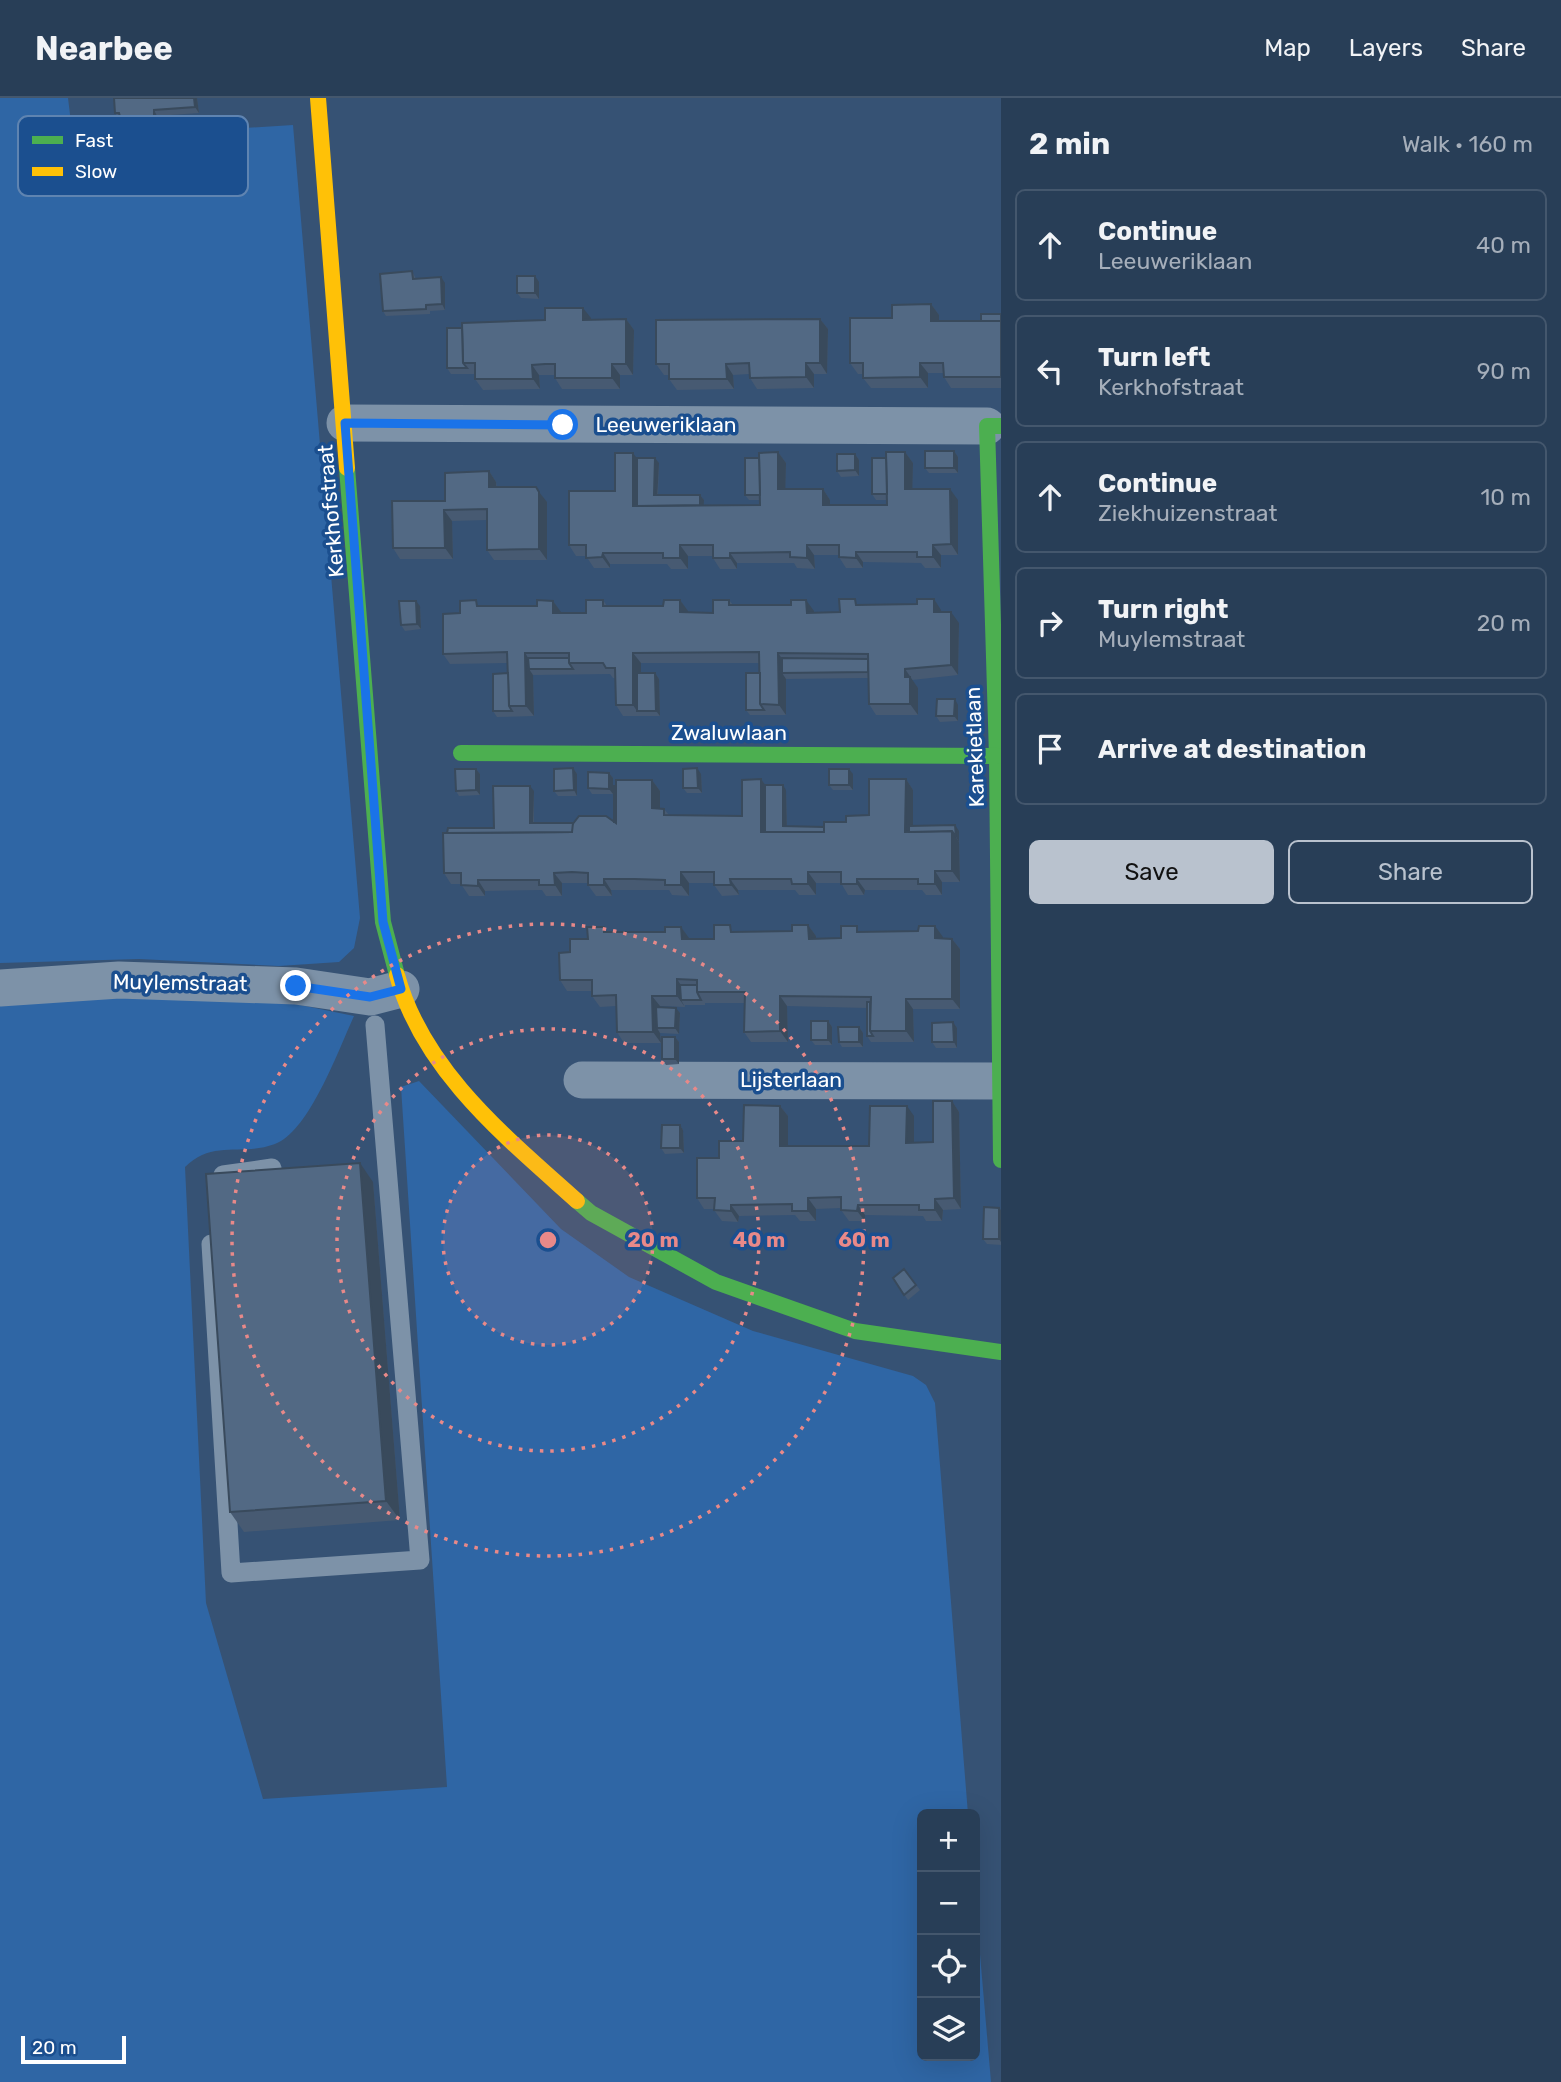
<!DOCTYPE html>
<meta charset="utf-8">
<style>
:root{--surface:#283e57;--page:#344961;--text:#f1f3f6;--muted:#a5aeba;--line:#44576d;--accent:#b9c2ce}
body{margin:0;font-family:Rubik,sans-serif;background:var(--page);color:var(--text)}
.controls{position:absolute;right:21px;bottom:21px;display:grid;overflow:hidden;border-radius:10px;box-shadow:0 7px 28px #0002}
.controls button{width:63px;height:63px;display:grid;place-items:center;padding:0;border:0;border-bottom:2px solid var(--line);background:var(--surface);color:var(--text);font:35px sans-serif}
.scale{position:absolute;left:21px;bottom:18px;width:105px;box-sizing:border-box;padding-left:7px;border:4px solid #fff;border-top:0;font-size:19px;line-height:24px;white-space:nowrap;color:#fff;-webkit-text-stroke:5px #1b4f8f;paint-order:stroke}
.stop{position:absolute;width:21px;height:21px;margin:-16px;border:5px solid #1a73e8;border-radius:50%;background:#fff}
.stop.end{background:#1a73e8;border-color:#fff;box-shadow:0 2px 7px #0008}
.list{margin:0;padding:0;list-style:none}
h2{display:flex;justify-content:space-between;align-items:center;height:91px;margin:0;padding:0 28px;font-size:30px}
h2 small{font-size:23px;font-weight:400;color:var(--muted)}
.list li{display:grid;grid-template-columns:46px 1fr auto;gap:21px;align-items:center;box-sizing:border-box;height:112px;margin:0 14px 14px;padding:0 14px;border:2px solid var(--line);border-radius:10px}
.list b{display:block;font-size:26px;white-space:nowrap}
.list p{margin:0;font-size:23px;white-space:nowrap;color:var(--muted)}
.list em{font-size:23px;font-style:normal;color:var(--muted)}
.actions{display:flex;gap:14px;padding:21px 28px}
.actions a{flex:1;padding:16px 0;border:2px solid var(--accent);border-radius:10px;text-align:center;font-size:24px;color:var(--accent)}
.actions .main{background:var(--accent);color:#111}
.icon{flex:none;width:38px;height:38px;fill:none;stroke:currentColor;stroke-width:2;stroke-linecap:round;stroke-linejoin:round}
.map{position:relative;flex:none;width:1001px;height:1984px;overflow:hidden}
header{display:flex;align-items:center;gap:42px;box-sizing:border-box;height:98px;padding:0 35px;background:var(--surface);border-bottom:2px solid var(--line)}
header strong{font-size:33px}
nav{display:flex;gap:38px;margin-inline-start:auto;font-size:24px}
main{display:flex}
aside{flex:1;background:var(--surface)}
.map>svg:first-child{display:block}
.green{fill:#2f66a5}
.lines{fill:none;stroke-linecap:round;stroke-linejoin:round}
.lane{stroke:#7d92a8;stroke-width:19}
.street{stroke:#7d92a8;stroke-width:37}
.fast{stroke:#4caf50;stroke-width:16}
.slow{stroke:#ffc107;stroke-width:16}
.wall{fill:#475a72}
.shaded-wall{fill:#394a5c}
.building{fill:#526984;stroke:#394a5c;stroke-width:2}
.route{stroke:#1a73e8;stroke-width:9}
.ring{fill:none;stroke:#e88989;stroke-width:3.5;stroke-dasharray:3.5 7}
.labels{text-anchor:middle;stroke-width:7;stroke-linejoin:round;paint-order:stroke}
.street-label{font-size:21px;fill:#fff;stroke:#1b4f8f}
.key{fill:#1b4f8f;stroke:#5f84b1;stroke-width:2}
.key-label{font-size:19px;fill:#fff}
.centre{fill:#e88989;stroke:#1b4f8f;stroke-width:3.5}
.ring-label{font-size:21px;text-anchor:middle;font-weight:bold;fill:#e88989;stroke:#1b4f8f;stroke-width:7;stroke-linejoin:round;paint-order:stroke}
</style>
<header>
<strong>Nearbee</strong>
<nav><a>Map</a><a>Layers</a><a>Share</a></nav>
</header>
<main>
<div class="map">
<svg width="1001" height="1984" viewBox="0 0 1001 1984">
<rect width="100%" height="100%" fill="#365274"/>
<g class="green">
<path d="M0 0H68L73 41 293 27 360 820 354 850 339 864 279 868 139 861 0 865Z"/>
<path d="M116 896 271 901 354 918C339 951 312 1025 281 1043 248 1061 215 1039 185 1069L206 1505 263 1701 447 1689 401 989 419 983 561 1131 629 1179 753 1233 913 1278 926 1287 935 1305 968 1716H922V1958H975V1798L991 1984H0V903Z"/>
</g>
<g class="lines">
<g class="lane">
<path d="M223 1077 272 1070"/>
<path d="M211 1146 231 1475 420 1462 375 927"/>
</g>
<g class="street">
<path d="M345 325 987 328"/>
<path d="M0 890 119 882 296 888 370 899 401 891"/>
<path d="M582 982 1000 983"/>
</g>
<g class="fast">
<path d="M1001 328H987L997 658 1001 1062"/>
<path d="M347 370 383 824 397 877"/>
<path d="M461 655 997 658"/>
<path d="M577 1103 591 1115 716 1184 855 1233 1001 1254"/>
</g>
<g class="slow">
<path d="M318 0 347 370"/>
<path d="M397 877C423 973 507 1040 577 1103"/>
</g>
</g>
<g class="wall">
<path d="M114 0H197L199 15 157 18 158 25 124 28 115 15Z"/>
<path d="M412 173 416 181 445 185V212L430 213V216L386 218 383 213Z"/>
<path d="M539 184V201L521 200 517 195Z"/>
<path d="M931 206 939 217V223H981L1001 216V290H951L944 279V275H928V290H871L863 280V276H858L850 265 892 220Z"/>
<path d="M591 220V222L626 221 634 232 633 277H620V291H562L555 280V277H539L540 291 483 292 475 281V276H451L447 270Z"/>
<path d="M820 221 828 231 827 276H814V290L757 291 750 280 749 276 733 277 734 291 677 292 669 281V277H664L656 266Z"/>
<path d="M954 353 958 359V375H929L925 370Z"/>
<path d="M778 354 786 365 785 391H823L830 402V407H887V402H876L872 396 886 360 905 354 913 365 912 391 958 402V457H941V470H925L921 465 863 464V470H846L839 459V457H814L815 471 797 470 794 465H737V471H720L713 460V458H688V471H671L667 466H610V470H594L586 458H576L569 447 615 393 637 360 659 365 658 397H700L704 402 703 407H760V402H749L745 397 759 360Z"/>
<path d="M855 356 859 362V378L841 379 837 373Z"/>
<path d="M489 373 496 384 497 389 547 404V462H494L487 452V422L452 423 453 461H400L393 450 445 403Z"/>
<path d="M934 501 941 514 959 525 958 577 912 582 918 590V617H876L869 606 868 580 786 581V617H750L746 612 760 575V565H641V575H655L659 581 660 618H623L616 607V580H613L610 576 533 577 534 618 497 619 493 613 508 575 507 565 450 566 443 556 460 515 480 508H537L553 503 561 515H586L603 502 607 508H663L680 502 688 514 713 515 729 502 733 507H791L806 502 814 515 840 514 859 506H917Z"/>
<path d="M420 508 421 531 405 533 401 527Z"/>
<path d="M958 607V623L940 624 936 618Z"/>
<path d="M573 670 577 676V698H558L554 693Z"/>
<path d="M476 671 480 676V697L459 698 456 693Z"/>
<path d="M609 675 613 680V696H592L588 690Z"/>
<path d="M701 676 702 695H687L683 690Z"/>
<path d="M853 676V692H833L829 687Z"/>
<path d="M761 681 765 687 786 692 787 728 824 729 869 717 906 681 913 692V728L959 733 960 784H942V797H926L922 792H865L864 797H848L841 785H816V797H799L795 792H738L739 797 722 798 714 787V785H689V798L672 797 669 792H611L612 798H596L588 787V785H562V798H546L542 792 485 793V798H469L461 786H451L444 775 534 693V725H573L614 724 652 682 660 693V711H664L669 717 742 718Z"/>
<path d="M808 827 816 838V841L841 840 861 834 943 839V840L952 841 960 851V911H913L914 944H871L867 938V910L787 908 788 944H751L744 934V905H705V907H685V909L660 908V909L680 915 679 936 660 935 661 945H624L617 934 616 908 600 909 592 898V893H567L560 882 570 854 588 841 608 834H665L681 829 689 841H714L735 834 792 833Z"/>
<path d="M828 923 832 929V947H815L811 942Z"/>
<path d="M953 924 957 930V950H936L932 944Z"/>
<path d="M859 929 863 935V949H842L839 944Z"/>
<path d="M675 939 679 944V966L666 967 662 961Z"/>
<path d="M952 1003 959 1014 961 1111 943 1112 942 1123H926L923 1118 865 1117V1123H849L841 1112V1110L816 1111V1123H800L795 1117 739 1118 738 1124 722 1123 714 1112V1111H704L697 1100 719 1060 743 1043 780 1008 788 1018V1048H869L914 1018V1044H933Z"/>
<path d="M680 1027 683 1032 684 1055 665 1056 661 1050Z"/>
<path d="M373 1084 400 1422 244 1434 230 1414Z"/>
<path d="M1001 1112V1147L987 1146 983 1141Z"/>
<path d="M904 1171 920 1192 908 1202 893 1180Z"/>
</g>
<g class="shaded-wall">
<path d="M194 0H197L199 15 195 9Z"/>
<path d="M154 12 157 18 158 25 154 20Z"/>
<path d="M535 178 539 184V201L535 195Z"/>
<path d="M441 179 445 185V212L442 206Z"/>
<path d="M931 206 939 217V233L931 223Z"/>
<path d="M583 210 591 220V233L583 222Z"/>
<path d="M626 221 634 232 633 277 626 266Z"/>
<path d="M820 221 828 231 827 276 820 265Z"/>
<path d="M806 265 814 276V290L806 279Z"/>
<path d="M920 265 928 275V290L920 279Z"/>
<path d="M612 266 620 277V291L612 280Z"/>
<path d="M726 266 733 277 734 291 727 281Z"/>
<path d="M532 267 539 277 540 291 533 281Z"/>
<path d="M954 353 958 359V375L954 370Z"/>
<path d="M778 354 786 365 785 402 778 391Z"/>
<path d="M905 354 913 365 912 402 905 391Z"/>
<path d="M633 355 641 366V413L633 408Z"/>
<path d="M855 356 859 362V378L855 372Z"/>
<path d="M655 360 659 365 657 403 654 397Z"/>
<path d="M489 373 496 384 497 400 489 389Z"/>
<path d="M823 391 830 402V418L823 407Z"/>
<path d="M950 391 958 402V457L951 446Z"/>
<path d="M539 394 547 404V462L539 451Z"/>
<path d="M700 397 704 402 703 418 699 412Z"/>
<path d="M444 412 452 423 453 461 445 450Z"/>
<path d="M680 447 688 458V471L680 460Z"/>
<path d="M807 447 814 457 815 471 807 460Z"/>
<path d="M933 447 941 457V470L933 459Z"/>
<path d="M856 454 863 464V470L856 460Z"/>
<path d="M603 455 610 466V470L602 459Z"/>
<path d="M730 455 737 465V471L730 460Z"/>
<path d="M934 501 941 512 942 524 934 514Z"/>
<path d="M680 502 688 513 687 525 680 514Z"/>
<path d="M806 502 814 513V526L807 515Z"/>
<path d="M416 503 420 508 421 531 417 526Z"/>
<path d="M553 503 561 514V526L553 515Z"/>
<path d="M951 514 959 525 958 577 951 567Z"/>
<path d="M525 555 532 566 529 571 533 577 534 618 526 608Z"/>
<path d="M633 555 641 565V613H637L633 607Z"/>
<path d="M778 555 786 566 782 575 786 581V617L779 607Z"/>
<path d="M905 571 918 590V617L910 606Z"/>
<path d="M655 575 659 581 660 618 656 613Z"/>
<path d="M955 601 958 607V623L954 618Z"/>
<path d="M573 670 577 676V698L574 692Z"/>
<path d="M697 670 701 676 702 695 698 690Z"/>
<path d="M476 671 480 676V697L476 692Z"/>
<path d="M849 671 853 676V692L849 687Z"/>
<path d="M609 675 613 680V696L609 691Z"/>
<path d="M761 681 769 692V739L761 734Z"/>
<path d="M906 681 913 692V739L905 734Z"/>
<path d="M652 682 660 693V721L652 710Z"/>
<path d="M783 687 786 692 787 734 783 728Z"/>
<path d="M530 688 534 693 533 730 530 725Z"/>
<path d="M955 727 959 733V744L956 739Z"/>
<path d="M952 733 959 744 960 784 952 773Z"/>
<path d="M935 773 942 784V797L935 786Z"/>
<path d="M681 774 689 785V798L681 787Z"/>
<path d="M808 774 816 785V797L808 786Z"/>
<path d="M554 775 562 785V798L555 787Z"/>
<path d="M604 781 611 792 612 798 604 787Z"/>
<path d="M730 781 738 792 739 797 731 787Z"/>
<path d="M857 781 865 792 864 797 857 786Z"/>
<path d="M478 782 485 793V798L478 788Z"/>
<path d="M808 827 816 838V852L809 841Z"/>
<path d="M935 828 943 839V851L935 840Z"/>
<path d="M681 829 689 840V852L682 841Z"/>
<path d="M952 841 960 851V911L952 901Z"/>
<path d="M677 881 684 892 681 902 685 909 677 898Z"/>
<path d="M652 898 660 908V930H657L660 935 661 945 653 934Z"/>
<path d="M780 898 787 908 788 944 780 933Z"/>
<path d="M906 901 913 911 914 944 906 933Z"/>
<path d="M676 910 680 915 679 936 675 930Z"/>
<path d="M828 923 832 929V947L828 942Z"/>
<path d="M953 924 957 930V950L954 944Z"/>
<path d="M859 929 863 935V949L859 944Z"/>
<path d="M675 939 679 944V966L675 961Z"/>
<path d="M952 1003 959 1014 961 1111 954 1100Z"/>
<path d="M780 1008 788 1018V1059L780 1048Z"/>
<path d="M907 1008 914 1018V1055L906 1045Z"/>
<path d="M680 1027 683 1032 684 1055 680 1050Z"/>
<path d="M360 1065 373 1084 400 1422 386 1403Z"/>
<path d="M808 1100 816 1111V1123L808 1113Z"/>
<path d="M935 1101 943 1112 942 1123 935 1112Z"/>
<path d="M731 1107 739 1118 738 1124 731 1113Z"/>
<path d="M858 1107 865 1117V1123L857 1113Z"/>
<path d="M999 1110 1001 1112V1144L999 1141Z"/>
</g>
<g class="building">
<path d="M114 0H194L195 9 154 12V20L121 22 119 15H115Z"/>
<path d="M412 173 413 181 441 179 442 206 426 207V211L383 213 380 176Z"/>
<rect x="517" y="178" width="18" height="17"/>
<path d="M931 206V223H1001V279H944L943 265H920V279L863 280V265H850V220H892V207Z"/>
<path d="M545 210H583V222L626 221V266H612V280H555V266H545L532 267 533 281H475V265H463L462 225 545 222Z"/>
<rect x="981" y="216" width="20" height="7"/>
<path d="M820 221V265H806V279L750 280 749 265 726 266 727 281H669V266H656V222Z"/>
<path d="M447 230H462L463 265 467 270H447Z"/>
<rect x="925" y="353" width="29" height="17"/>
<path d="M778 354V391H823V407H887L886 354H905V391H950L951 446 933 447V459H917V454H856V460L839 459V447H807V460L790 459V454L730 455V460H713V447H680V460H663V455H603L602 459 586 460V447H569V393H615V355H633V408L760 407 759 355Z"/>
<path d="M837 356H855V372L837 373Z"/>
<path d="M637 360H655L654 397H700V407L637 408Z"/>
<path d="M745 360H759L760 397H745Z"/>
<path d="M872 360H886L887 396H872Z"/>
<path d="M489 373V389H536L539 394V451L487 452V411L444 412 445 450H393L392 403H445V375Z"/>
<path d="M839 501H855L856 507 917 506V501H934V514H951V567L905 571V579H910V606H869L868 556 778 555 779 607 760 606 759 554 633 555V607H616L615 570H606L603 565H569V555H525L526 608H509L507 554 443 556V516L460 515V503L476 502 477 508H537V502L553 503V515H586V502H603V508H663L664 502H680V514L713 515V502H729V507H791V502H806L807 515 840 514Z"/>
<path d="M399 503H416L417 526 401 527Z"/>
<path d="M528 560H569V565L573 571H529Z"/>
<path d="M782 560 868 561V574L782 575Z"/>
<path d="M508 575 509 608 512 613H493V576Z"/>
<path d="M637 575H655L656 613H637Z"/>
<path d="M746 575H760V606L764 612H746Z"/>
<path d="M937 601H955L954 618H936Z"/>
<path d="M573 670 574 692 554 693V671Z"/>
<path d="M697 670 698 690H683V671Z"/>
<path d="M455 671H476V692L456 693Z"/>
<rect x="829" y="671" width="20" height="16"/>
<path d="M588 674 609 675V691L588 690Z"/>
<path d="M761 681V734H824V724H846V718L869 717V681H906L905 734 952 733V773H935V786H918V781H857V786H841V774H808V786H792L791 781H730L731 787H714V774H681V787H665V782L634 781H604V787H588V775L572 774 554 775 555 787H539V782H478V788L461 787V775H444L443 735 572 734V727L579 718H606L616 725V682H652V710L664 711V717L742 718V682Z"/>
<path d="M765 687H783V728L824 729V734H765Z"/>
<path d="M493 688H530V725H573L572 734 447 735 448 730H494Z"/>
<rect x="614" y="688" width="2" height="36"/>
<path d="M955 727 956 739 952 733 909 734V728Z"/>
<path d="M714 827H730L731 834 792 833V827H808L809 841 841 840V828H857V834L918 833 919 828H935V840L952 841V901H906V933H870L871 899 780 898V933L744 934 745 894H697V882L677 881V898H652L653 934H617L616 897 592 898V882H560L559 855 570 854V841H588L587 829H604V834H665V829H681L682 841H714Z"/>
<path d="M680 887H697V894L701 902H681Z"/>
<path d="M867 904H870V933L873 938H867Z"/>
<path d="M656 909 676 910 675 930H657Z"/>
<rect x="811" y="923" width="17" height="19"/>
<path d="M953 924 954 944H932V925Z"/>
<path d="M838 929H859V944H839Z"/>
<rect x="662" y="939" width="13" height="22"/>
<path d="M933 1003H952L954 1100 935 1101V1112H919V1107H858L857 1113 841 1112V1099L808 1100V1113H792V1106L731 1107V1113L714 1112 715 1100H697V1060H719V1043H743L744 1007 780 1008V1048H869L870 1008H907L906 1045 933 1044Z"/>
<path d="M662 1027H680V1050H661Z"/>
<path d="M360 1065 386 1403 230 1414 206 1076Z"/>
<path d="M984 1109 999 1110V1141H983Z"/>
<path d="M904 1171 916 1187 904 1197 893 1180Z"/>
</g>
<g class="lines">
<path class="route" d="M296 888 370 899 401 891 383 824 345 325 563 327"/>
</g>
<circle cx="548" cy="1142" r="105" fill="#e88989" fill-opacity=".12"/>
<g class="ring">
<circle cx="548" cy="1142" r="105"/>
<circle cx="548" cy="1142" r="211"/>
<circle cx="548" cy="1142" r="316"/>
</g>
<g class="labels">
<g class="street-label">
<text x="666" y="334">Leeuweriklaan</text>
<text transform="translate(331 413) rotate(-95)" y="7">Kerkhofstraat</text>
<text x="729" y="642">Zwaluwlaan</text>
<text transform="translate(975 649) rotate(-92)" y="7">Karekietlaan</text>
<text transform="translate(180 885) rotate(1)" y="7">Muylemstraat</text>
<text x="791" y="989">Lijsterlaan</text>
</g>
</g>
<rect x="18" y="18" width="230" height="80" rx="10" class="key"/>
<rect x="32" y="38" width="31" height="8" fill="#4caf50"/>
<rect x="32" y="69" width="31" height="9" fill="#ffc107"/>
<g class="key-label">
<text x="75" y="49">Fast</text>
<text x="75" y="80">Slow</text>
</g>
<circle cx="548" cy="1142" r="10" class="centre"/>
<g class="ring-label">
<text x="653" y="1149">20 m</text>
<text x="759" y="1149">40 m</text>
<text x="864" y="1149">60 m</text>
</g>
</svg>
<div class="controls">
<button>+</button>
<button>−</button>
<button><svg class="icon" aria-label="locate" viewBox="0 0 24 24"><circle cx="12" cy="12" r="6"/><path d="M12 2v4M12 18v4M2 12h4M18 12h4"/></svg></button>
<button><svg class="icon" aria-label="layers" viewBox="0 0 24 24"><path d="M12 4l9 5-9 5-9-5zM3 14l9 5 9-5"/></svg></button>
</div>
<div class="scale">20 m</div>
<div class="stop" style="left:563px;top:327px"></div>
<div class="stop end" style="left:296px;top:888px"></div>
</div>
<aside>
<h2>2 min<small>Walk · 160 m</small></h2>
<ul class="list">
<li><svg class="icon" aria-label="ahead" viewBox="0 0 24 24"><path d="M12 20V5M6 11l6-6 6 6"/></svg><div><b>Continue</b><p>Leeuweriklaan</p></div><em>40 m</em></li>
<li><svg class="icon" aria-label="left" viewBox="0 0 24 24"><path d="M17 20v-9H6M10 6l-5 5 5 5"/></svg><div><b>Turn left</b><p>Kerkhofstraat</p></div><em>90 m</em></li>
<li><svg class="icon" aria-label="ahead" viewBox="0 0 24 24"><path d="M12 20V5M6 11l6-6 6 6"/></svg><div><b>Continue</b><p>Ziekhuizenstraat</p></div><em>10 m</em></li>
<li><svg class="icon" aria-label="right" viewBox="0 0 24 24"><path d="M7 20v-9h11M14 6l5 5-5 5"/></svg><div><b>Turn right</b><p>Muylemstraat</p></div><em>20 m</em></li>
<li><svg class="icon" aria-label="arrive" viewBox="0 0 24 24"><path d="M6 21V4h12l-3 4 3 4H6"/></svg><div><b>Arrive at destination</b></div></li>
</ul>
<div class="actions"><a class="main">Save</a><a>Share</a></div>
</aside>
</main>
